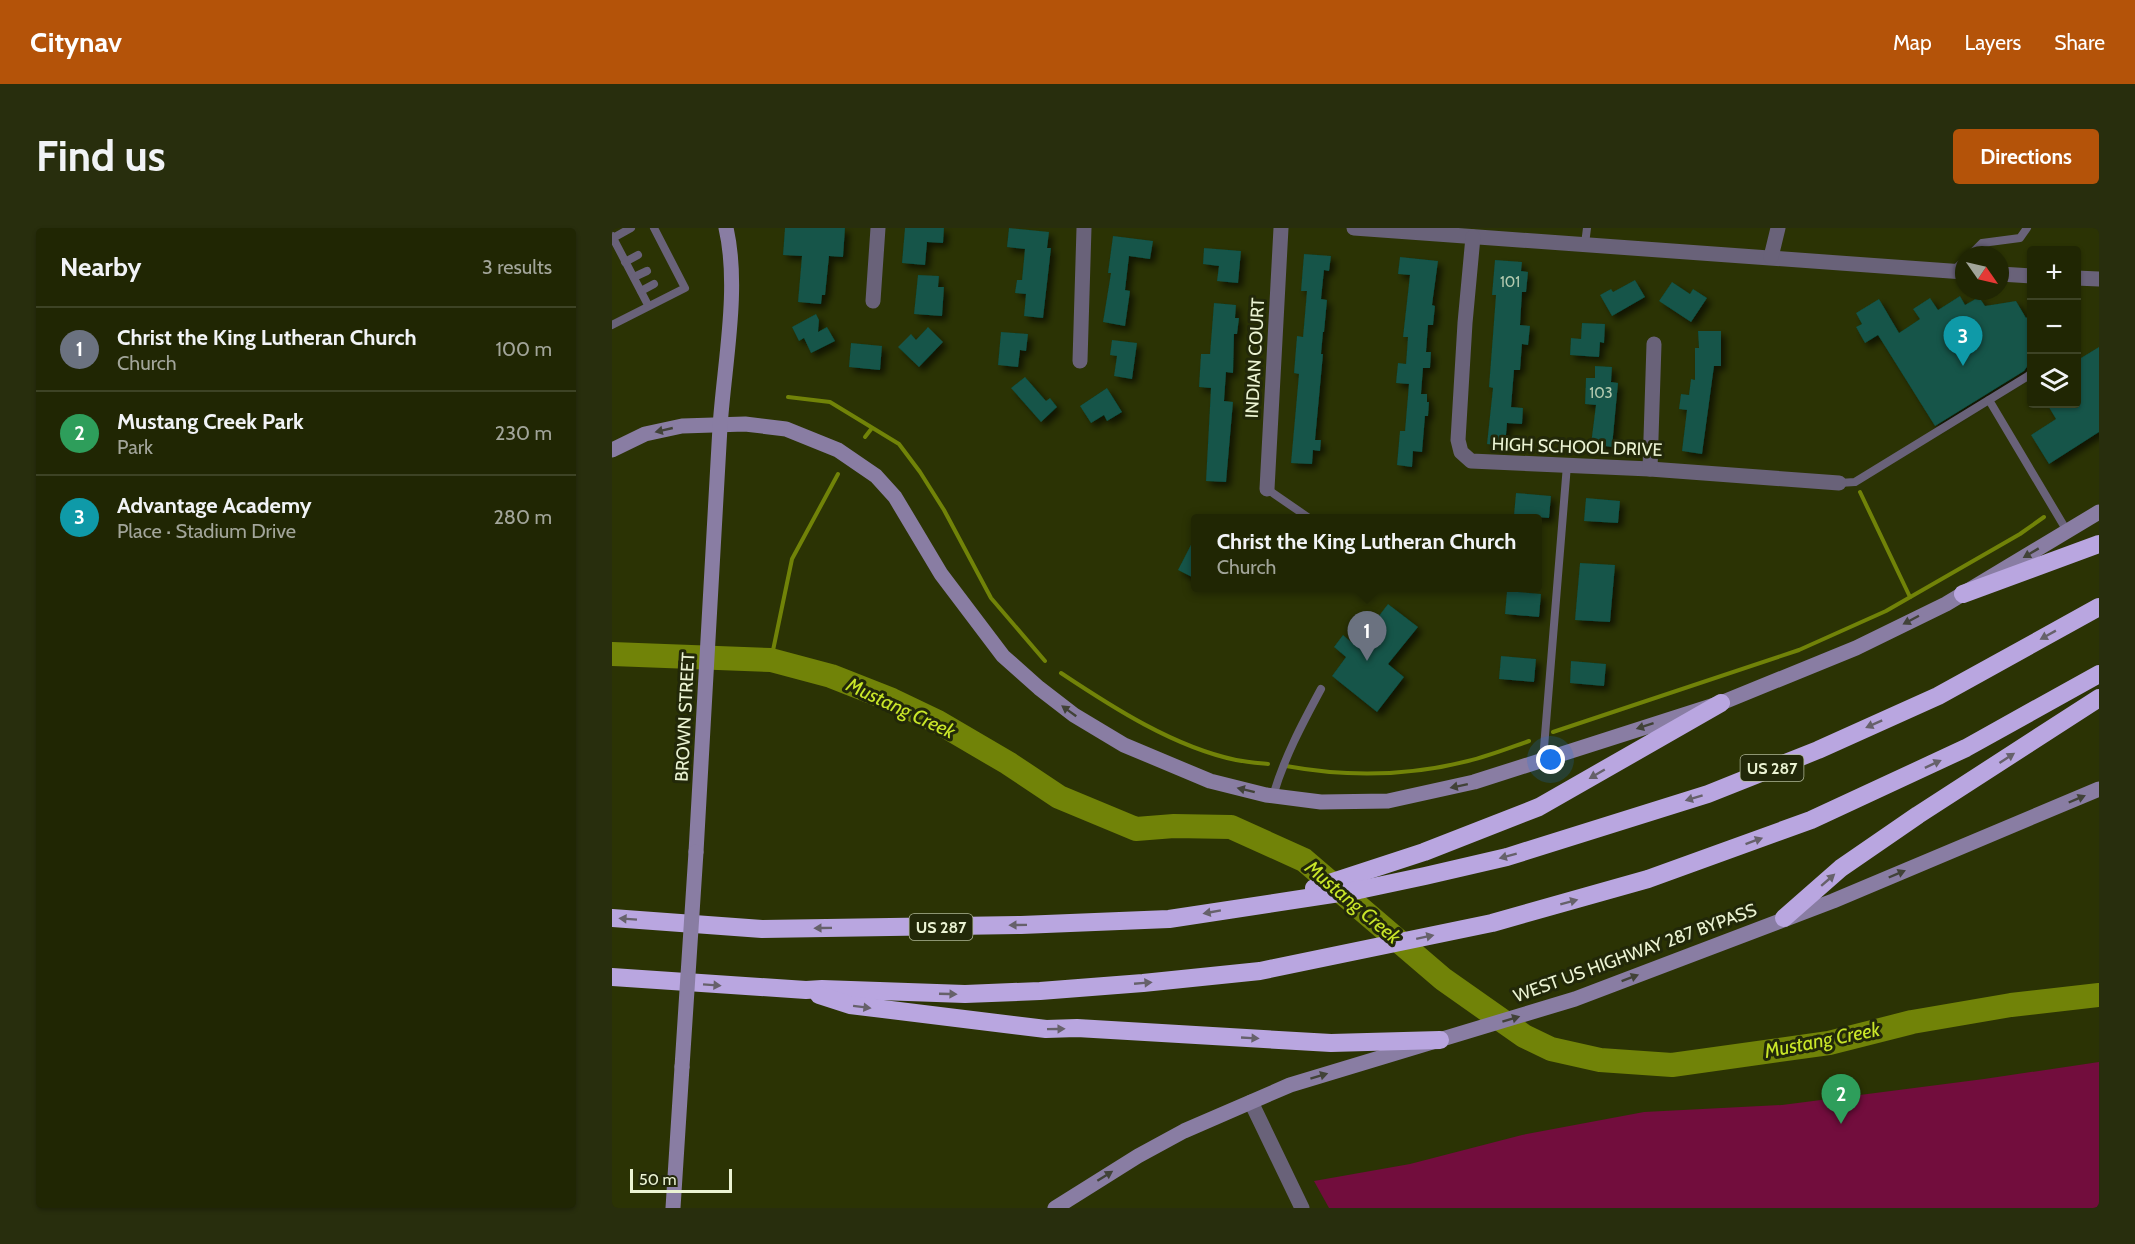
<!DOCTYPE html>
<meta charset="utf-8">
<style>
:root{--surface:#202603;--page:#282e0d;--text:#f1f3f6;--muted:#a2a59a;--line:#3d4325;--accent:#b45309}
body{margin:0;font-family:Cabin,sans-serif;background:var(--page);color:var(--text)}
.controls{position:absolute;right:18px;top:18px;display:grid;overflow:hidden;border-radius:6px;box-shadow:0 2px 4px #0004}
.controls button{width:54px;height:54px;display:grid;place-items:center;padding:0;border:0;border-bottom:2px solid var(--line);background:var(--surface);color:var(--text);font:30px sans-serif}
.compass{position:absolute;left:1343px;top:18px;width:54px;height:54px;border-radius:50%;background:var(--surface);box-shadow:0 2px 4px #0004;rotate:124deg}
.scale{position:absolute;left:18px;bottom:15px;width:102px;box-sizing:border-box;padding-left:6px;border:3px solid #ebf3d3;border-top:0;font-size:16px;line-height:21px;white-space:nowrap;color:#ebf3d3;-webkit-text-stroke:4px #222809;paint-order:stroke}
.you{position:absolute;left:939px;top:532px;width:21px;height:21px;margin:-15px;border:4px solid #fff;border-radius:50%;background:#1a73e8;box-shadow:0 0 0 9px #1a73e833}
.badge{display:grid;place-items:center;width:39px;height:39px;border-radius:50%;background:var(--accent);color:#fff;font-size:20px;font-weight:700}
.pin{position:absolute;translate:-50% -50px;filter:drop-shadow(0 2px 3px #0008)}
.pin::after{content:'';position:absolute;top:32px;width:21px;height:18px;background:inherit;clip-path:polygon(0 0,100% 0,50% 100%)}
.popup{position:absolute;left:579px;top:286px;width:351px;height:78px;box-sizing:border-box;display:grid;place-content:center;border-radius:6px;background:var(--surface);filter:drop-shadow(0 2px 4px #0005);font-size:20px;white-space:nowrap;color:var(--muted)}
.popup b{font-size:22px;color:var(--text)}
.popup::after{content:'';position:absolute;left:50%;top:100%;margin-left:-12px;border:12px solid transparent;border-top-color:var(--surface)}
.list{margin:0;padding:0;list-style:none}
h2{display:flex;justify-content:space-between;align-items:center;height:78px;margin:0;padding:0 24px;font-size:26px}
h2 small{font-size:20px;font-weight:400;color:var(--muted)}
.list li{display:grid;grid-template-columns:39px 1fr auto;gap:18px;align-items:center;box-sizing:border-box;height:84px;padding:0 24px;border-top:2px solid var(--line)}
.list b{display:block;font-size:22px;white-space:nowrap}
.list p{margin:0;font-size:20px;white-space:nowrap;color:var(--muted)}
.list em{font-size:20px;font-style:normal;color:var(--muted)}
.icon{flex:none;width:33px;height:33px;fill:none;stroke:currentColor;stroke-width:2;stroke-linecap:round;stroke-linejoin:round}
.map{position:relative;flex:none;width:1487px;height:980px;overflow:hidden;border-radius:6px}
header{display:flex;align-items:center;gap:36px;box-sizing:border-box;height:84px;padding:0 30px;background:var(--accent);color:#fff}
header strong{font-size:28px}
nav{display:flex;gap:33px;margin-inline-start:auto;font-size:21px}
.intro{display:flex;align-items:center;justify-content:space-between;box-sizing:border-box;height:144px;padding:0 36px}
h1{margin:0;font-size:42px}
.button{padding:15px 27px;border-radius:6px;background:var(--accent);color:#fff;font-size:21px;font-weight:700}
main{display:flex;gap:36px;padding:0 36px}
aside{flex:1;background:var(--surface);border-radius:6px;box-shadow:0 2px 4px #0004}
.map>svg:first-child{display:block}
.green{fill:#720d3d}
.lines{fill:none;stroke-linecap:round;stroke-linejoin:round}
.stream{stroke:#718308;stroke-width:4}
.river{stroke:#718308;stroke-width:24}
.building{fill:#125449;filter:url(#shadow)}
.service{stroke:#696279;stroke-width:8}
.minor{stroke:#696279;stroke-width:15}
.secondary{stroke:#897da3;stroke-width:15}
.motorway{stroke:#b9a6e0;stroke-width:18}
.secondary-bridge{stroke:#897da3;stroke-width:15}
.oneway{fill:#414237}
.oneway2{fill:#66616a}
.labels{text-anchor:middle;stroke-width:6;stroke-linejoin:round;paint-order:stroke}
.number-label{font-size:15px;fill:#b5cbb0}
.shield{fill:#222809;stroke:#afb696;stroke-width:1.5}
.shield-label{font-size:16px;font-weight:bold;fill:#ebf3d3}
.street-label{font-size:18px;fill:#ebf3d3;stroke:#222809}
.water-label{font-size:20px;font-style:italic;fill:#c9e629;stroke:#222809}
</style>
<header>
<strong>Citynav</strong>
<nav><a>Map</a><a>Layers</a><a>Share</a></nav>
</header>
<div class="intro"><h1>Find us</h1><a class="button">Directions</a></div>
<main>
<aside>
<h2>Nearby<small>3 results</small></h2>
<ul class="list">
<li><span class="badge" style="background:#6b7280">1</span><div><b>Christ the King Lutheran Church</b><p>Church</p></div><em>100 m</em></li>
<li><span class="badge" style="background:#2e9e5b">2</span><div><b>Mustang Creek Park</b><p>Park</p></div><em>230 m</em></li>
<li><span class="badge" style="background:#0f9aa8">3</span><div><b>Advantage Academy</b><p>Place · Stadium Drive</p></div><em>280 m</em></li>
</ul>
</aside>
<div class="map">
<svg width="1487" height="980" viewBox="0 0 1487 980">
<defs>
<filter id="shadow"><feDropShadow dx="4.5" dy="4.5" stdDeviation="3" flood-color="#0009"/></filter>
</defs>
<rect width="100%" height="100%" fill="#2b3304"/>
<path class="green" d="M1487 834V980H717L702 953 798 936 910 907 1032 884 1170 877 1372 851Z"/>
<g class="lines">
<g class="stream">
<path d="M176 169 218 174 287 216 308 244 332 282 379 370 433 433"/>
<path d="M253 209 260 200"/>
<path d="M1248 264 1298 369"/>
<path d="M159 432 180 331 226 246"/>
<path d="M449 445C500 479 562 519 624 532 634 534 646 535 656 536"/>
<path d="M941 504 1187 422 1274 383 1408 306 1432 289"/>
<path d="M674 538C734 549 797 548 856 533 877 528 897 520 917 513"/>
</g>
<path class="river" d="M0 426 159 432 219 448 280 472 326 494 396 535 447 569 524 601 562 598 619 599 692 632 831 751 912 808 939 821 988 832 1060 837 1217 815 1300 794 1399 777 1487 767"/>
</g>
<g class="building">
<path d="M173 0H233L231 29 217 28 213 67H210L209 76 186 74 190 28 171 27Z"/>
<path d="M293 0H332L331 15 315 14 313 37 290 35Z"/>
<path d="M397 0 437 4 435 20H439L431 90 412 88 414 66 403 65 405 52H410L413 21 395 19Z"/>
<path d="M501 8 541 13 538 31 517 28 513 62 518 63 513 98 491 94 499 45H496Z"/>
<path d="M592 20 629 23 626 55 605 53 607 38 591 36Z"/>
<path d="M692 26 719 28 717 43 712 42 709 71 715 72 712 104H711L709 126H711L703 212H709L708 223 701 222 700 236 679 235 687 146 682 145 685 108 691 109 695 63H689Z"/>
<path d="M788 29 826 33 820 77 823 78 821 97H816L814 124H819L818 140H811L809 166H815V174H817L816 188H813L810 224 801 223 800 239 785 237 788 203H793L797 156 784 155 786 135 794 136 796 109H791L798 47 786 46Z"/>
<path d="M883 32 910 34 909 43 916 44 914 64H910L908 97 918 98 916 117 910 116 908 142H902L899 179 911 180 910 196 895 195 893 218 875 216 881 160 877 159 884 67H880Z"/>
<path d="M306 47 327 48 326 59H332L330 88 302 86Z"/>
<path d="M1023 52 1033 69 1000 88 988 67 999 61 1001 64Z"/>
<path d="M1060 54 1078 66 1081 61 1095 70 1079 94 1047 73Z"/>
<path d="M1348 68 1353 77 1367 69 1373 78 1404 73 1414 90 1419 86V133L1412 143 1323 198 1266 107 1253 115 1244 99 1250 96 1244 85 1267 71 1287 105 1308 91 1301 81 1318 70 1326 82Z"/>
<path d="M602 75 624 77 623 90H627L625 106H622L621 145 614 144 612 173 621 174 614 254 594 253 599 160 587 159 589 126H598Z"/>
<path d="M204 86 207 92 206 104 215 99 223 113 199 125 192 110 187 113 180 99Z"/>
<path d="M970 95 993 96 992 115 988 114 987 129 958 127 959 110 969 111Z"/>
<path d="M316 99 331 114 307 139 286 119 299 106 304 112Z"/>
<path d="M1086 103H1109V138H1102L1090 226 1070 223 1075 182 1067 181 1069 166 1077 167 1079 151 1083 152V120H1087Z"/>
<path d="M389 104 416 106 414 123 408 122 406 139 386 137Z"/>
<path d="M500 112 525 115 520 151 502 148 505 128 498 127Z"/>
<path d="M239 115 270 118 268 142 237 139Z"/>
<path d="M1487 119V204L1437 236 1419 207 1444 191 1435 176H1464V133Z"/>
<path d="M983 138 1000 139 999 154 1006 155 1000 219 979 216 984 177 973 176 974 150H983Z"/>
<path d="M413 149 434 173 438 170 445 179 429 194 399 160Z"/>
<path d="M495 160 510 184 495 193 492 187 479 195 468 178Z"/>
<path d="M904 265 939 268 937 290 902 287Z"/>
<path d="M974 270 1008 273 1006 295 972 293Z"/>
<path d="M584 307V351L566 342Z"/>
<path d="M968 335 1003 337 998 394 963 392Z"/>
<path d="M895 363 929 366 927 389 893 386Z"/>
<path d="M776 376 806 399 776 436 792 449 765 484 720 448 734 429 722 419 731 407 744 418Z"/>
<path d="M889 428 924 431 922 454 887 451Z"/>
<path d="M959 433 994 436 992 458 958 455Z"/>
</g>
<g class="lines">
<g class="service">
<path d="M0 8 36 77"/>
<path d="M1 10 19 0"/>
<path d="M973 16 975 0"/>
<path d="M1358 27 1370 15 1408 10 1415 0"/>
<path d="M13 34 26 27"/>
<path d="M1341 43 1352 33"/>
<path d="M22 49 35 43"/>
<path d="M29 63 42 56"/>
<path d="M0 97 73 60 42 0"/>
<path d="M1377 172 1455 303"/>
<path d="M1227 255 1243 254 1416 148 1420 144"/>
<path d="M655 261 697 290"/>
<path d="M931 532 955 237"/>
<path d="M661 568C672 530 690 496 709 461"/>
</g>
<g class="minor">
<path d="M742 0 1352 44"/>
<path d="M861 9 853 95 846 212 849 224 859 233 1038 241 1227 255"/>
<path d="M1159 29 1166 0"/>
<path d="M1388 46 1420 48"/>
<path d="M1464 50 1487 51"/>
<path d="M261 73 266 0"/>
<path d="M468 133 472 0"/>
<path d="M1038 241 1042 116"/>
<path d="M655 261 669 0"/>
<path d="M639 874 690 980"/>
</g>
<g class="secondary">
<path d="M0 222 33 206 70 198 133 196 174 201 226 222 264 248 283 269 329 346 391 428 427 460 462 487 512 517 598 553 654 567 709 574 776 573 862 554 1109 475 1244 420 1334 376 1487 284"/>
<path d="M84 624C93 482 99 340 108 199 112 137 128 60 114 0"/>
<path d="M61 980 70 839"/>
<path d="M443 980 526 928 572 903 678 857 963 771 1221 673 1487 561"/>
</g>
<g class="motorway">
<path d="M1351 366 1487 316"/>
<path d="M702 660 812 624 927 579 1109 475"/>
<path d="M0 690 150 701 409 697 557 691 747 662 813 648 895 629 1096 566 1206 522 1326 468 1487 379"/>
<path d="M1172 690 1229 640 1306 587 1487 470"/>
<path d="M0 749 194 762 210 761 353 766 428 763 531 755 648 743 880 695 1036 651 1199 592 1354 520 1487 446"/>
<path d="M207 767 238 777 434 801 465 800 719 815 828 812"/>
</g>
<path class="secondary-bridge" d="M70 839 84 624"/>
</g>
<defs><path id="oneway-solid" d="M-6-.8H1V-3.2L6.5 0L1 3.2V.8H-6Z" transform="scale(1.5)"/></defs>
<g class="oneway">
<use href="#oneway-solid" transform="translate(52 202) rotate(167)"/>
<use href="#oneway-solid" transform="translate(1419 325) rotate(149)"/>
<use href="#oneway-solid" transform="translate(1299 392) rotate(152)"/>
<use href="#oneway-solid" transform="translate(457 483) rotate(-144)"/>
<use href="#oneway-solid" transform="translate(1033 498) rotate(162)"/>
<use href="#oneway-solid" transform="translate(847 558) rotate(168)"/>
<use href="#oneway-solid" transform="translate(634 562) rotate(-166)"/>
<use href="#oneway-solid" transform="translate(1465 571) rotate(-23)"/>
<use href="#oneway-solid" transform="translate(1285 646) rotate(-23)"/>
<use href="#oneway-solid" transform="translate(1018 750) rotate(-21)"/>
<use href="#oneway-solid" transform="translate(899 791) rotate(-17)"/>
<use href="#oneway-solid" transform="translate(707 848) rotate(-17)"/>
<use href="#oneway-solid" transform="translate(493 948) rotate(-32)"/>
</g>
<g class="oneway2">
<use href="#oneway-solid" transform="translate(1436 407) rotate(151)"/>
<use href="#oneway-solid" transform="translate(1262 496) rotate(156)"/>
<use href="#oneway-solid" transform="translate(1395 530) rotate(-33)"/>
<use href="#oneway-solid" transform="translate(1321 536) rotate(-25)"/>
<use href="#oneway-solid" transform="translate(985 546) rotate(150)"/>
<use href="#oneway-solid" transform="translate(1082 570) rotate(163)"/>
<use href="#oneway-solid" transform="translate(1142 613) rotate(-20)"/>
<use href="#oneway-solid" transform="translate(896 628) rotate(165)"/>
<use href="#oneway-solid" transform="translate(1216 652) rotate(-41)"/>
<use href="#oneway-solid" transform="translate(957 674) rotate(-15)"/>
<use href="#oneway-solid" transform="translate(600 684) rotate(170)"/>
<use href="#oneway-solid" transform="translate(16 691) rotate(-176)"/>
<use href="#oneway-solid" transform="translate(406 697) rotate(179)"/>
<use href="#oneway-solid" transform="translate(211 700) rotate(179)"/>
<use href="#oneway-solid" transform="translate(813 709) rotate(-12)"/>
<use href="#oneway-solid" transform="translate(531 755) rotate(-5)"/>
<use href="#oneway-solid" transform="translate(100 757) rotate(4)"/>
<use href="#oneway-solid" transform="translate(336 766) rotate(2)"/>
<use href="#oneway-solid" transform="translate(250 779) rotate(7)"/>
<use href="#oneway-solid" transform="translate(444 801) rotate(-1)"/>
<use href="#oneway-solid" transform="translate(638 810) rotate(3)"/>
</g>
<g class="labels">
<g class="number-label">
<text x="898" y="59">101</text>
<text x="989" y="170">103</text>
</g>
<g class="shield">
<rect x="1128.5" y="527" width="63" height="26" rx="4.5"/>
<rect x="297.5" y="686" width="63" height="26" rx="4.5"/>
</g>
<g class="shield-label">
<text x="1160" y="546">US 287</text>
<text x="329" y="705">US 287</text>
</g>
<g class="street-label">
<text transform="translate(643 130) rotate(-87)" y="6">INDIAN COURT</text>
<text transform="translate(965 219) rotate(2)" y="6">HIGH SCHOOL DRIVE</text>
<text transform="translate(73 489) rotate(-87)" y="6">BROWN STREET</text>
<text transform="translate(1023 725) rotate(-20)" y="6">WEST US HIGHWAY 287 BYPASS</text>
</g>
<g class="water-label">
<text transform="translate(289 480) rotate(25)" y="7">Mustang Creek</text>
<text transform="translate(741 674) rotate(40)" y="7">Mustang Creek</text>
<text transform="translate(1210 812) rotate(-11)" y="7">Mustang Creek</text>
</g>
</g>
</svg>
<div class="controls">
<button>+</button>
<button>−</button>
<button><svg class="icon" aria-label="layers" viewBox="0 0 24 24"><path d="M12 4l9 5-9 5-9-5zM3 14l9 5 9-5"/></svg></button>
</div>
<svg class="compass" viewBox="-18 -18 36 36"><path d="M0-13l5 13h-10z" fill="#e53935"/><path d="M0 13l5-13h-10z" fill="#a2a59a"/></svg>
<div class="scale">50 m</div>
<div class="you"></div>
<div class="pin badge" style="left:755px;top:433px;background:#6b7280">1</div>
<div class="popup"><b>Christ the King Lutheran Church</b>Church</div>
<div class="pin badge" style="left:1229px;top:896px;background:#2e9e5b">2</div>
<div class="pin badge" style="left:1351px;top:138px;background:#0f9aa8">3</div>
</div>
</main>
